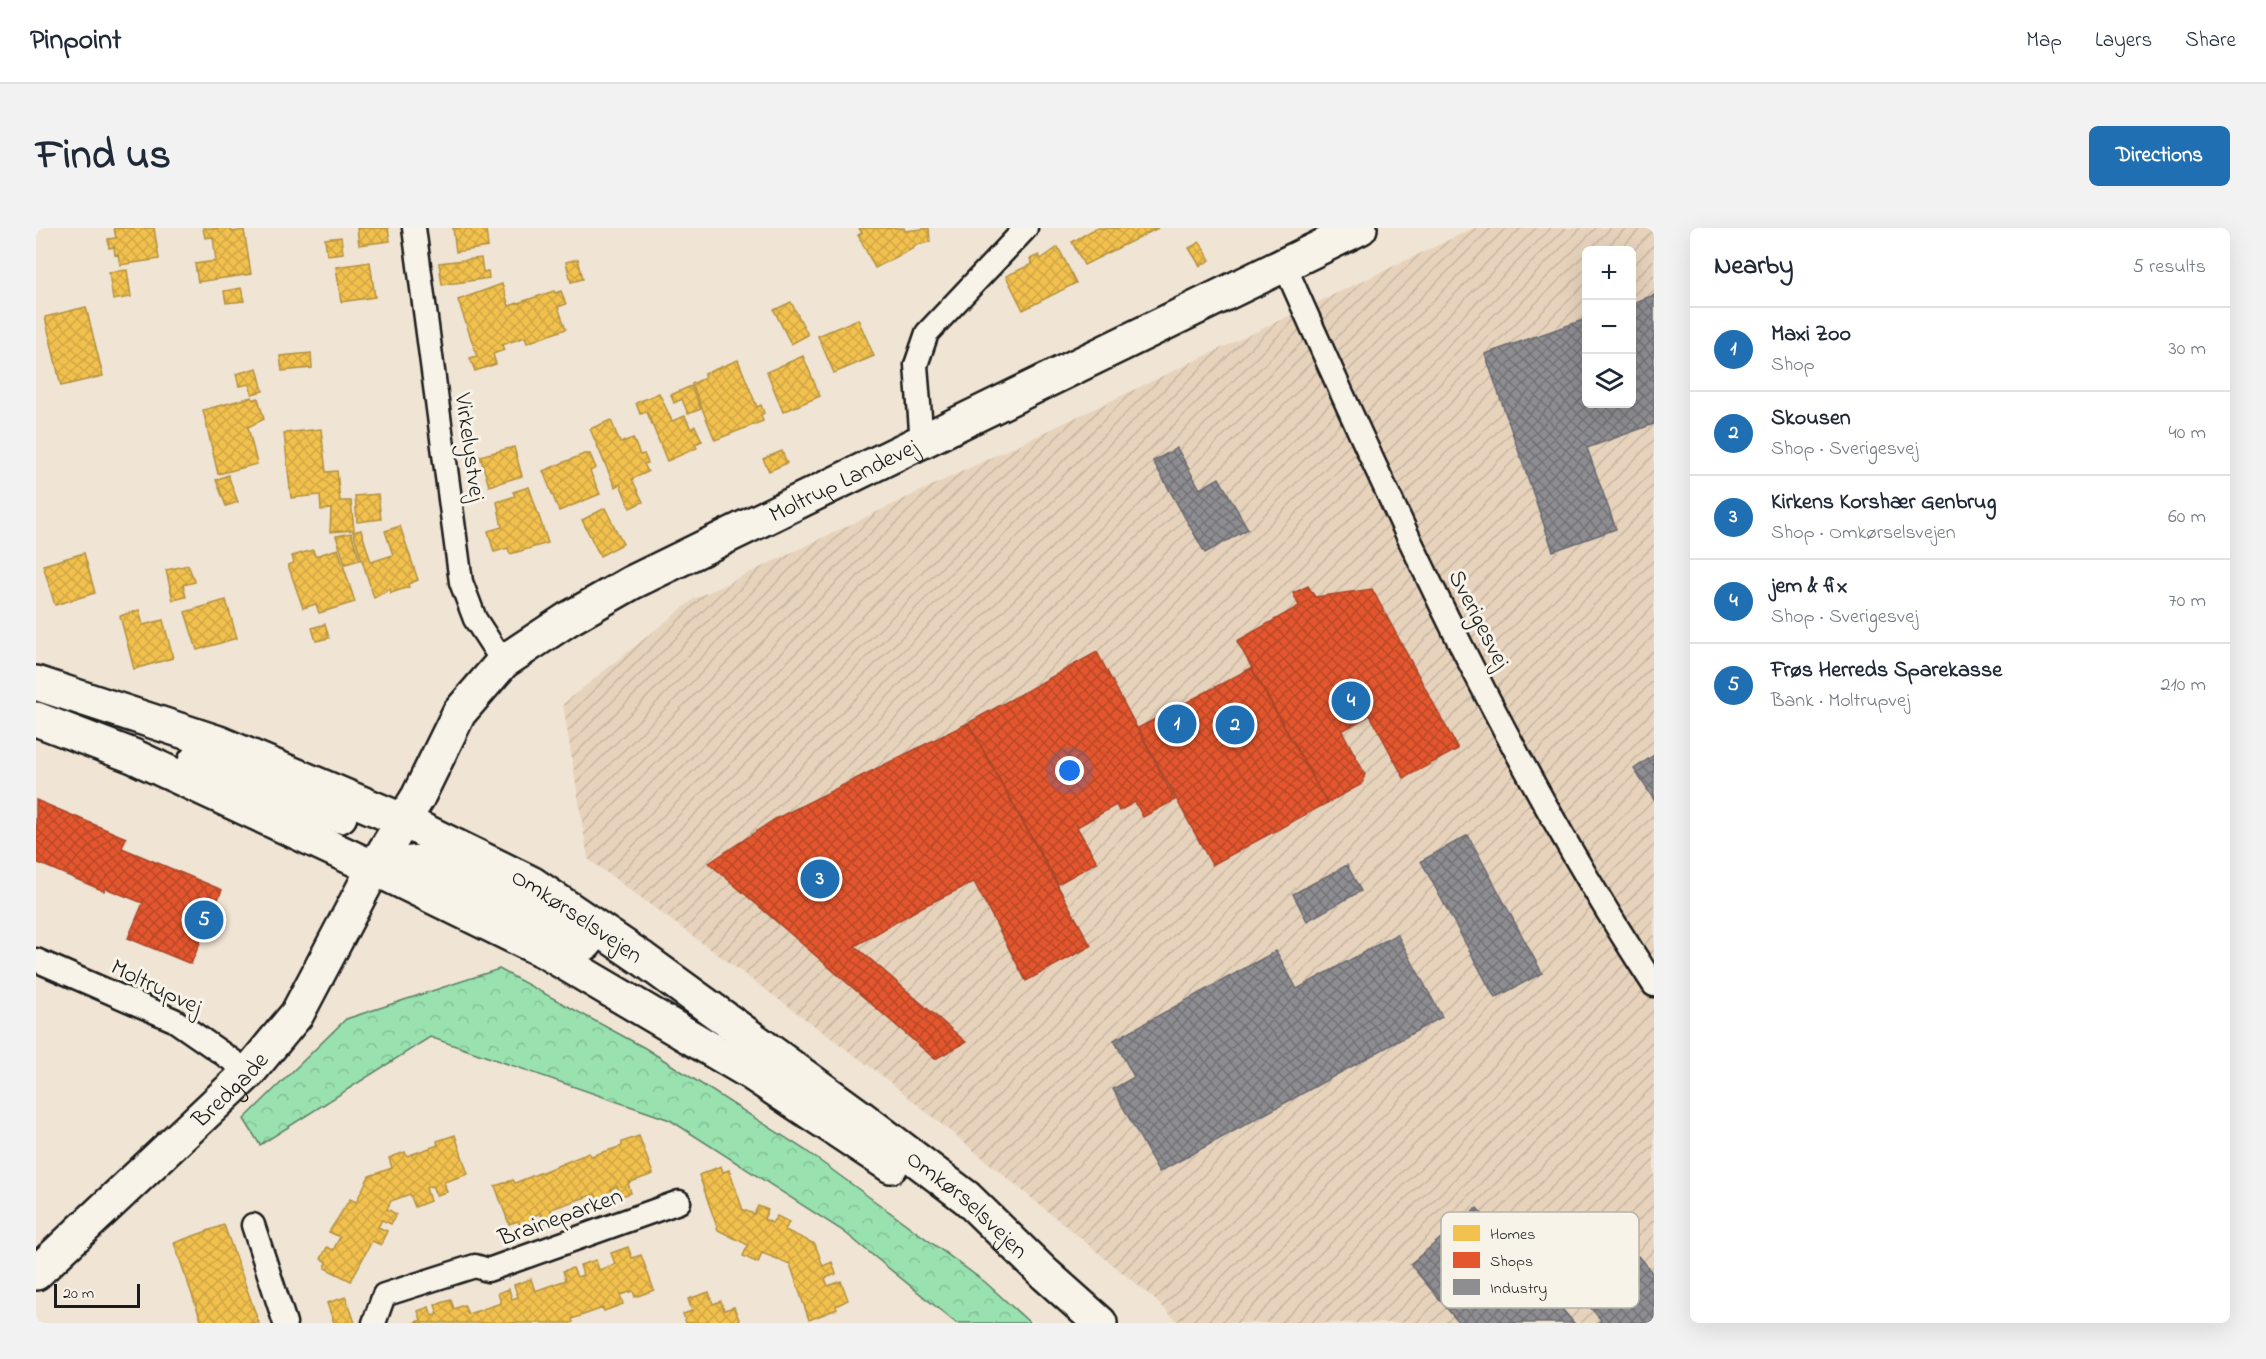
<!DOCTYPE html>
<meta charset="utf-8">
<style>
:root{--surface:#fff;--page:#f2f2f3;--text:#1f2937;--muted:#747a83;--line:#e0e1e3;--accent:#1f6fb2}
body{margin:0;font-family:"Indie Flower",sans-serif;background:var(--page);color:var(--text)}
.controls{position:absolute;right:18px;top:18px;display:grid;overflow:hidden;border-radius:9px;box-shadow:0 6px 24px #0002}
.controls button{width:54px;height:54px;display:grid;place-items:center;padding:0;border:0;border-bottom:2px solid var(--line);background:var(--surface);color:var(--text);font:30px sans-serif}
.scale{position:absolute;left:18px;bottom:15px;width:86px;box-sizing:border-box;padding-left:6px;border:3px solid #1c1c1c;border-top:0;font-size:16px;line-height:21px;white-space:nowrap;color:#1c1c1c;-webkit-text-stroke:4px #f7f3e8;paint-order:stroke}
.you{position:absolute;left:1034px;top:543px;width:21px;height:21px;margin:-15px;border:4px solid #fff;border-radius:50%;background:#1a73e8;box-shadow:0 0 0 9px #1a73e833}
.badge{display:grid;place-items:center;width:39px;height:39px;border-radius:50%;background:var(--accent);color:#fff;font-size:20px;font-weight:700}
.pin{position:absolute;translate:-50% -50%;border:3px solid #fff;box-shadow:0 2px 6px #0006}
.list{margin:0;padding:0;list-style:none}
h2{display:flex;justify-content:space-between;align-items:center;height:78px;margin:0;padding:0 24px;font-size:26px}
h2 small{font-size:20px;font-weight:400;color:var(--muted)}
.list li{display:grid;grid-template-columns:39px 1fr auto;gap:18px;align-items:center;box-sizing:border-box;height:84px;padding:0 24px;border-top:2px solid var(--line)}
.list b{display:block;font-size:22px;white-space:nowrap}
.list p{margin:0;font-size:20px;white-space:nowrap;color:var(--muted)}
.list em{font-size:20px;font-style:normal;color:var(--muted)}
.icon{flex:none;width:33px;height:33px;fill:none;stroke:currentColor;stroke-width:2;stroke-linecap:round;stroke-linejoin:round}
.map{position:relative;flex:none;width:1618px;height:1095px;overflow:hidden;border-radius:9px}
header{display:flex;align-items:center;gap:36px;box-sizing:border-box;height:84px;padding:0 30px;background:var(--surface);border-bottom:2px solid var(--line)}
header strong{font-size:28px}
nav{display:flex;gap:33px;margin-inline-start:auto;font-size:21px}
.intro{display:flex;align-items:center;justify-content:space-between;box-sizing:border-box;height:144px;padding:0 36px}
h1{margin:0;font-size:42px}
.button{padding:15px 27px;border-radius:9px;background:var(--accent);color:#fff;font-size:21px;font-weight:700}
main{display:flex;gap:36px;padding:0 36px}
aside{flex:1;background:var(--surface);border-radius:9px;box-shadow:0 6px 24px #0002}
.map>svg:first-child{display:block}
.industrial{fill:url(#industrial-furrows);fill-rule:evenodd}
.forest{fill:url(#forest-crowns);stroke:#5a7e66;stroke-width:1.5}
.homes{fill:url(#homes-cross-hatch);stroke:#b2903f;stroke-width:1.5}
.shops{fill:url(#shops-cross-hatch);stroke:#a84529;stroke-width:1.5}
.industry{fill:url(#industry-cross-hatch);stroke:#6b6b6f;stroke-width:1.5}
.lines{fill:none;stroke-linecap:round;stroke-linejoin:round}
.street-casing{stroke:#1c1c1c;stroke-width:27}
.secondary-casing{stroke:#1c1c1c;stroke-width:38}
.street{stroke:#f7f3e8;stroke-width:22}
.secondary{stroke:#f7f3e8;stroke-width:33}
.labels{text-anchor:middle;stroke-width:6;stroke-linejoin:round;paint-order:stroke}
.street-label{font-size:24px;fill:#1c1c1c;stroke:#f7f3e8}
.key{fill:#f7f3e8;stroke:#b5b2ab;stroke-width:1.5}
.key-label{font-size:16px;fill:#1c1c1c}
</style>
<header>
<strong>Pinpoint</strong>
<nav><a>Map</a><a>Layers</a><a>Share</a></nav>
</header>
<div class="intro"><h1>Find us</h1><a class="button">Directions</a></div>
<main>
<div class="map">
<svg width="1618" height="1095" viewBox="0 0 1618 1095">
<defs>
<pattern id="industrial-furrows" width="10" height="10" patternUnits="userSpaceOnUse" patternTransform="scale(1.5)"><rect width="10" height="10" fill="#e7d3bc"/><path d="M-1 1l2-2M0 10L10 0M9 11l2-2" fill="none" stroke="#c6b5a1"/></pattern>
<pattern id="forest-crowns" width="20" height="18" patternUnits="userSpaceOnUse" patternTransform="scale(1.5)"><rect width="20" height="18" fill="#99e1af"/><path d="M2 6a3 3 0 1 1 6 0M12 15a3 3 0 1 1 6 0" fill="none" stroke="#83c096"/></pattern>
<pattern id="homes-cross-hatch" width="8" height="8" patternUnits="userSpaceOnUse" patternTransform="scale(1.5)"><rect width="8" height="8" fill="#f2c14e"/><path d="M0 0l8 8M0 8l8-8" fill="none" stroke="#cfa544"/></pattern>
<pattern id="shops-cross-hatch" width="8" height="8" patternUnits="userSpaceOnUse" patternTransform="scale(1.5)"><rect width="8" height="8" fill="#e4572e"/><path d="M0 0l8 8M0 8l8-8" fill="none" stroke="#b84726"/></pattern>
<pattern id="industry-cross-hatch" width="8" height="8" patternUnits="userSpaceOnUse" patternTransform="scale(1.5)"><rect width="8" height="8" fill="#8d8d92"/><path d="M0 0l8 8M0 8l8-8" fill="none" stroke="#727276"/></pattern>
</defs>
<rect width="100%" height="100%" fill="#f0e4d4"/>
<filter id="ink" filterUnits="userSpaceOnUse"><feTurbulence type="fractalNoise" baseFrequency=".0167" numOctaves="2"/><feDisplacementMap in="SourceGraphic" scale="12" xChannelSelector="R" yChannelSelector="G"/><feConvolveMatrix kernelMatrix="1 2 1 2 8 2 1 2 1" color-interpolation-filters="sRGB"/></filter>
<g filter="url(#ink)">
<path class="industrial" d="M1438 0H1618V1095H1143L1115 1068 844 846 552 631 527 476 658 371ZM1550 22H1596V176H1550Z"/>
<path class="forest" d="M463 741 609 820 769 922 949 1054 994 1095H920L807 1003 634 892 394 809 224 917 208 891 310 791Z"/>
<g class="homes">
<path d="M78 0H118L123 31 84 37 82 26 79 27 78 19 73 20 72 11 80 10Z"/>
<path d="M167 0H195L196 4 208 2 215 46 162 54 159 36 180 33 177 9 169 10Z"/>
<path d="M321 0H352L354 13 323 17Z"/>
<path d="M417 0H460L450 1 452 19 420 24Z"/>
<path d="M823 0H868L869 3 893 0 894 14 877 18 878 20 839 40 822 7 826 5Z"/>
<path d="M1060 0H1122L1048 37 1036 14Z"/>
<path d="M305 9 307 25 291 27 289 11Z"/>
<path d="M1164 14 1174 32 1164 38 1153 20Z"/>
<path d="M1022 19 1040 55 987 82 970 48 996 36 994 31 1003 27 1005 31Z"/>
<path d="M445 30 447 44 452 43 453 50 406 57 403 35Z"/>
<path d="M542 31 547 51 535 54 530 34Z"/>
<path d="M334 34 339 69 305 74 300 39Z"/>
<path d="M91 42 95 69 77 72 73 44Z"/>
<path d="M466 56 473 78 518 63 519 65 525 63 530 76 522 79 530 101 491 115 489 109 466 117 468 122 457 126 460 136 439 143 434 130 441 128 422 72Z"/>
<path d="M205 60 208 73 190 75 188 63Z"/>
<path d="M755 74 772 107 755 116 738 82Z"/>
<path d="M50 79 67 148 25 158 9 89Z"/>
<path d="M822 91 838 128 798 145 782 108Z"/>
<path d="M275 125 276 140 246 143 244 128Z"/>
<path d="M767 128 784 168 747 184 731 144Z"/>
<path d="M702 132 721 179 725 177 728 185 725 187 727 193 679 212 656 156 669 150 668 146Z"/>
<path d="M221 140 227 163 216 166 213 156 203 158 200 146Z"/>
<path d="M655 158 665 181 652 186 646 171 638 175 635 167Z"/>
<path d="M623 165 636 193 649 188 655 201 659 198 666 213 659 216 661 220 631 233 611 184 604 186 600 175Z"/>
<path d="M216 169 217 172 222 170 228 191 212 199 221 236 182 246 167 182Z"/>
<path d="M575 192 584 215 597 210 604 227 608 226 612 235 608 236 612 244 596 251 607 274 594 280 584 256 579 259 554 201Z"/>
<path d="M285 201 290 244 301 243 304 273H315L318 302 294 304 295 281 285 282 284 267 255 270 248 205Z"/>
<path d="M478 219 486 248 453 258 444 228Z"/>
<path d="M746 223 751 235 733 243 727 231Z"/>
<path d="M548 226H554L560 240 554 243 564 266 523 283 507 243Z"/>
<path d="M192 247 202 274 190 278 180 252Z"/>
<path d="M493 259 512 315 474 326 472 320 458 324 452 303 466 299 461 274 479 268 477 264Z"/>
<path d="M342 266 345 291 321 294 319 268Z"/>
<path d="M569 280 587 316 564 328 546 292Z"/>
<path d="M364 298 382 352 372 356 373 359 355 365 354 361 338 370 317 304 325 302 335 334 357 327 349 303Z"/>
<path d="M315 305 324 332 309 336 300 308Z"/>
<path d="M302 321 319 374 283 385 280 376 267 380 252 337 258 335 256 328 277 322 279 328Z"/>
<path d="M48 325 59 365 19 377 7 337Z"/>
<path d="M152 337 159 354 147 357 150 369 137 372 130 342Z"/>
<path d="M190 372 201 410 161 422 149 384Z"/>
<path d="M103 382 107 397 127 392 137 430 98 441 84 388Z"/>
<path d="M289 396 293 410 280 413 276 400Z"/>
<path d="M419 907 432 946 408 954 411 964 400 967 396 958 390 960 394 973 379 979 374 966 355 973 351 981 360 986 355 996 346 992 342 999 351 1003 345 1017 336 1013 315 1053 289 1040 291 1034 285 1031 291 1019 297 1022 304 1009 293 1004 314 971 320 974 333 948 356 940 353 930 369 924 371 928 402 917 401 913Z"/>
<path d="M603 908 617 946 592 955 595 965 585 968 581 958 575 961 578 970 563 976 559 966 515 981 518 991 508 995 504 985 498 988 500 998 486 1002 482 993 473 996 459 958 477 952 479 955 553 925 555 928 586 918V914Z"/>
<path d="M685 938 687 944 693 942 707 982 718 986 722 978 732 982 728 991 736 995 741 988 753 994 749 1002 779 1016 787 1038 796 1034 800 1046 789 1050 792 1058 805 1053 812 1072 800 1078 801 1081 773 1092 754 1036 726 1025 722 1035 707 1028 712 1017 682 1002 663 947Z"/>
<path d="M188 997 223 1095H166L138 1015Z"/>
<path d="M592 1019 596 1030 605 1027 618 1062 599 1069 597 1063 584 1067 587 1076 568 1083 567 1080 536 1091 537 1094 535 1095H377L385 1092 382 1083 393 1079 396 1088 402 1086 399 1077 415 1072 418 1081 428 1077 432 1086 465 1075 462 1065 473 1061 476 1071 482 1069 478 1057 495 1051 499 1063 530 1052 527 1043 537 1040 541 1049 547 1047 544 1037 560 1032 563 1042 579 1036 575 1025Z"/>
<path d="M673 1064 677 1076 685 1073 688 1082 698 1079 704 1094 650 1095 647 1086 656 1083 652 1071Z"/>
<path d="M310 1069 319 1095H298L291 1075Z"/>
</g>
<g class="shops">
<path d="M1272 358 1279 369 1336 361 1422 521 1368 550 1334 487 1306 503 1329 546 1326 556 1291 575 1201 413 1263 378 1257 365Z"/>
<path d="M1061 424 1139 572 1107 589 1099 574 1083 583 1080 577 1041 599 1061 634 1022 656 932 495Z"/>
<path d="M1215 440 1291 575 1176 637 1102 500Z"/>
<path d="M932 495 1055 718 990 753 938 654 886 679 819 718 930 814 899 831 673 635 739 591Z"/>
<path d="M0 572 90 610 86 620 186 662 155 736 92 710 107 675 69 660 68 663 0 634Z"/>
</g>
<g class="industry">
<path d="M1618 67V196L1551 220 1580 301 1517 323 1449 126 1550 91V176H1596V75Z"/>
<path d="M1141 220 1164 261 1183 250 1212 301 1169 325 1117 233Z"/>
<path d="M1618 527V572L1598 541Z"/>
<path d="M1432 607 1506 745 1459 770 1385 633Z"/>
<path d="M1311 637 1325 663 1271 693 1257 666Z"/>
<path d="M1361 706 1406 789 1123 944 1077 861 1098 849 1078 812 1240 723 1261 761Z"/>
<path d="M1441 980 1538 1095H1423L1374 1036Z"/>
<path d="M1602 1028 1618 1047V1095H1562L1565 1092 1549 1073Z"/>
</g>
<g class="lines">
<defs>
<g id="street">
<path d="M378 0 425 354 439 391 467 434"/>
<path d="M1248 36C1357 282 1470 531 1618 757"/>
<path d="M886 215 880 137 891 105 990 0"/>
<path d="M0 732 138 792 213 844"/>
<path d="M217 997 249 1095"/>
<path d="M338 1095 348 1067 439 1038 452 1042 643 974"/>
</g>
<g id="secondary">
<path id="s1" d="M0 455 183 515 368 593 495 655 607 731 823 888 931 970 1009 1046 1064 1095"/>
<path d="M0 491 97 528 338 640 510 724 715 845 855 938"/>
<path d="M159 534 304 588"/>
<path d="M338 640 382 634 413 641 550 715"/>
<path id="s2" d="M0 1045 213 844 261 786 338 640 382 569 423 485 467 434 532 391 595 355 1324 0"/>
</g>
</defs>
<use href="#street" class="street-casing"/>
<use href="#secondary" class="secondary-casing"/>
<use href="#street" class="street"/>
<use href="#secondary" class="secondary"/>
</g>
</g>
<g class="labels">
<g class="street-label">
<text transform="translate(435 219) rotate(82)" y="8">Virkelystvej</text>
<text dy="8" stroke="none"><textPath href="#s2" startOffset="1164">Moltrup Landevej</textPath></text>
<text transform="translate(1444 391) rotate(63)" y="8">Sverigesvej</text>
<text dy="8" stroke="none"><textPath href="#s1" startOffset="591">Omkørselsvejen</textPath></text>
<text transform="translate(121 758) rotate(26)" y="8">Moltrupvej</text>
<text dy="8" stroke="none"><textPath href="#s2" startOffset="267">Bredgade</textPath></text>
<text dy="8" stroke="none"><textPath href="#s1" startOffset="1077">Omkørselsvejen</textPath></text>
<text transform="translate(524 988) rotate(-20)" y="8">Braineparken</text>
</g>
</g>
<rect x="1405" y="984" width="198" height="96" rx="9" class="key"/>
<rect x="1417" y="997" width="27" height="16" fill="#f2c14e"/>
<rect x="1417" y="1024" width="27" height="16" fill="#e4572e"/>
<rect x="1417" y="1051" width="27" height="16" fill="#8d8d92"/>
<g class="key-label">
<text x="1454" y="1011">Homes</text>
<text x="1454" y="1038">Shops</text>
<text x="1454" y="1065">Industry</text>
</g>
</svg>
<div class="controls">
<button>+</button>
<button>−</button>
<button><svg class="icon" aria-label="layers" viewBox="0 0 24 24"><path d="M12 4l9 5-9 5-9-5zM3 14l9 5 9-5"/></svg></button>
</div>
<div class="scale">20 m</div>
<div class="you"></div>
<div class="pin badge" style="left:1141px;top:496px">1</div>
<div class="pin badge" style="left:1199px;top:497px">2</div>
<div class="pin badge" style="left:784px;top:651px">3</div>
<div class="pin badge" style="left:1315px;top:473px">4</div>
<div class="pin badge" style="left:168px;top:692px">5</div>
</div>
<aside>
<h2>Nearby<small>5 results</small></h2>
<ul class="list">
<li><span class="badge">1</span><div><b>Maxi Zoo</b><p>Shop</p></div><em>30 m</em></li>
<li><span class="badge">2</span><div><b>Skousen</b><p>Shop · Sverigesvej</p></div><em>40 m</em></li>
<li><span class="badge">3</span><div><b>Kirkens Korshær Genbrug</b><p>Shop · Omkørselsvejen</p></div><em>60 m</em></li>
<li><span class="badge">4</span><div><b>jem &amp; fix</b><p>Shop · Sverigesvej</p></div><em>70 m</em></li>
<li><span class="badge">5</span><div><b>Frøs Herreds Sparekasse</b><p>Bank · Moltrupvej</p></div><em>210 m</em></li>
</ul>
</aside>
</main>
